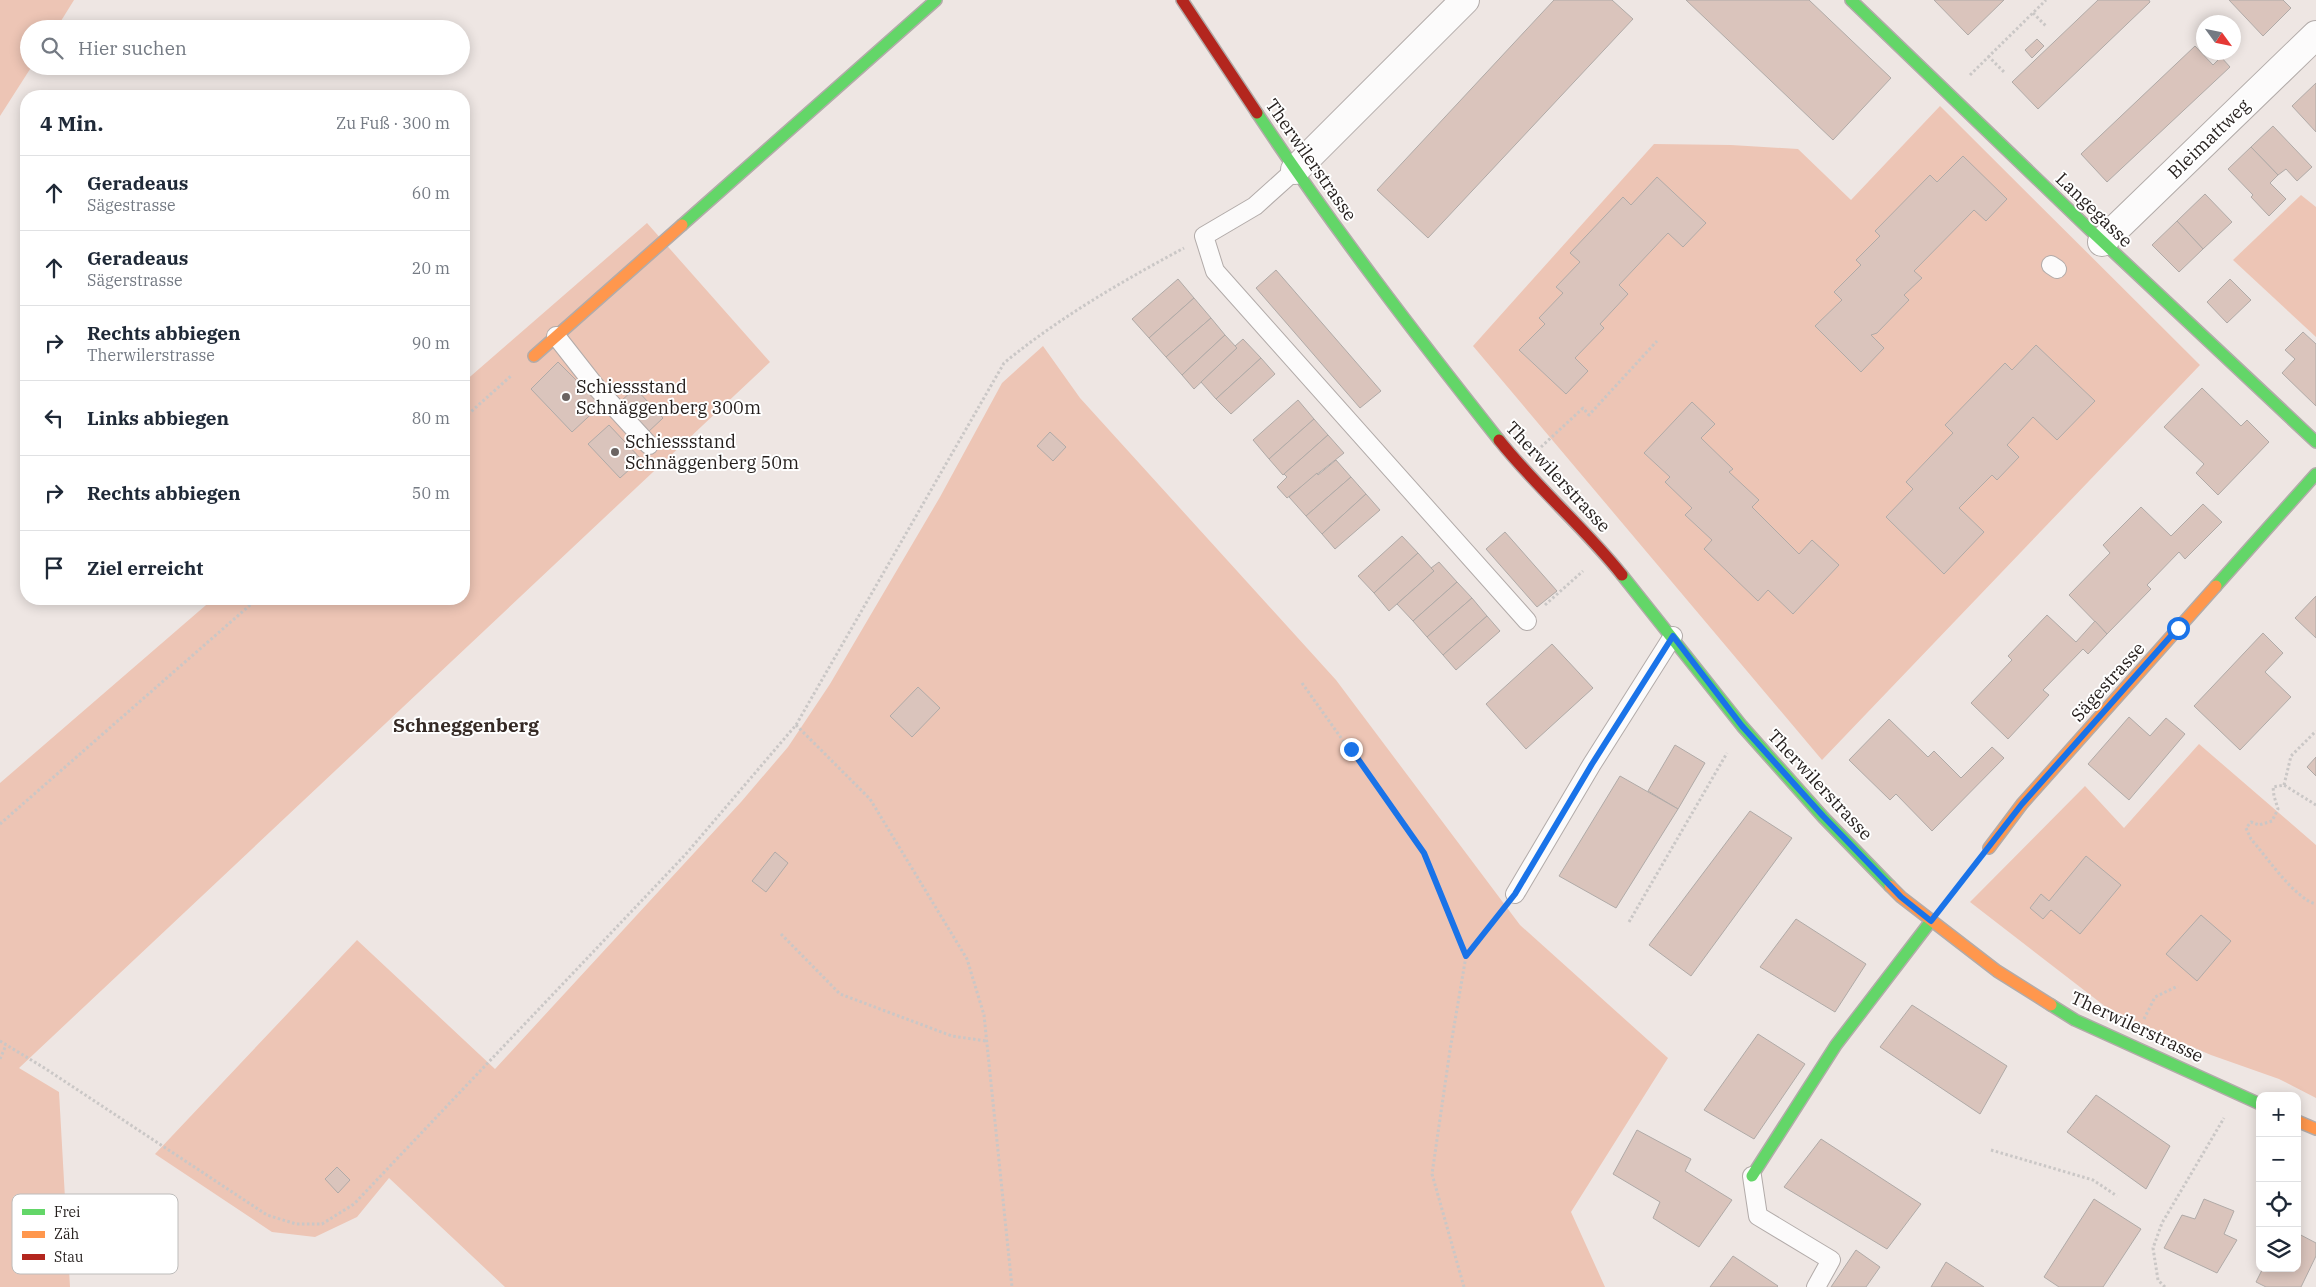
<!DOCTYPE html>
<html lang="de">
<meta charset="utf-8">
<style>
:root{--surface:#fff;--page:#f2f2f3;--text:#1f2937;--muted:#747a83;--line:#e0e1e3}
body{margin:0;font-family:"IBM Plex Serif",serif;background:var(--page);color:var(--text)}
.controls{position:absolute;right:15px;bottom:15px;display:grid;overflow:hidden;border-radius:10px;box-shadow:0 2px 12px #0003}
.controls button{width:45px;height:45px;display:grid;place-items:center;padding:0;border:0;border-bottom:1px solid var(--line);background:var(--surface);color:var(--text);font:25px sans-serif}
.compass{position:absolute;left:2196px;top:15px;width:45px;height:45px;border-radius:50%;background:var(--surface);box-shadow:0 2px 12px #0003;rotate:123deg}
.stop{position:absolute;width:15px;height:15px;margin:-11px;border:4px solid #1a73e8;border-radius:50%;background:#fff}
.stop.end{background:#1a73e8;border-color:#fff;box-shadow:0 1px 5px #0008}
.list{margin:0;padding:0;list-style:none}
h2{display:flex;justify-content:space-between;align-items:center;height:65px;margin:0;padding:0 20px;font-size:21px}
h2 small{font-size:16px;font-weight:400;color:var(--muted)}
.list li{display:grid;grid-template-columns:32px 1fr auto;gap:15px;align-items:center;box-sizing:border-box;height:75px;padding:0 20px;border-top:1px solid var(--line)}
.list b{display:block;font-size:19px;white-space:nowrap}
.list p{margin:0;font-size:16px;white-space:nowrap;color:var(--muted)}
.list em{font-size:16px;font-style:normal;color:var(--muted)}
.icon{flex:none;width:28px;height:28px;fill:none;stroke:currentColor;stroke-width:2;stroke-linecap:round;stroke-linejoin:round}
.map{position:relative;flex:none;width:2316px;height:1287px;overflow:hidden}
.search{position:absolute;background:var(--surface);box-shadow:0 2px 12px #0003;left:20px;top:20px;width:450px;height:55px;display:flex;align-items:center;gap:12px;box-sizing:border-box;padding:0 18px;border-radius:28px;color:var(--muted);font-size:19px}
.panel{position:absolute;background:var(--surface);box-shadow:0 2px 12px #0003;left:20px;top:90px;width:450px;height:515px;border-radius:20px}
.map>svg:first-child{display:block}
.green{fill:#edc5b5}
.building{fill:#dac4bc;stroke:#b0aaa7}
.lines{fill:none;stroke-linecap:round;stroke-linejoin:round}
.lane-casing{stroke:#b2aba9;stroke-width:20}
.street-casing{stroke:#b2aba9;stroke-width:30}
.fast-casing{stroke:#b2aba9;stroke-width:14}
.slow-casing{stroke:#b2aba9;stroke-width:14}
.jam-casing{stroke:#b2aba9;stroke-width:14}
.path{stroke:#cac7c6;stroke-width:3;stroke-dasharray:2.5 2.5;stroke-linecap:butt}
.lane{stroke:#fcfbfb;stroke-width:18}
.street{stroke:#fcfbfb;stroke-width:28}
.fast{stroke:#63d668;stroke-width:11}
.slow{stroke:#ff974d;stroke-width:11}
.jam{stroke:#b3261e;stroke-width:11}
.route{stroke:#1a73e8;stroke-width:6}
.poi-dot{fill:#6b6462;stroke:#fff;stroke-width:2}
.labels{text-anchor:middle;stroke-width:4;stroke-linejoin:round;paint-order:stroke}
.street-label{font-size:18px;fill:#241e1c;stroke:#fff}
.poi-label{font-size:18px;fill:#241e1c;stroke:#fff;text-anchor:start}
.neighbourhood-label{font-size:19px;font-weight:bold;fill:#352a25;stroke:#fff}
.key{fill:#fff;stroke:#bdbcbb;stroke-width:1}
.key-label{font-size:14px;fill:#241e1c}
</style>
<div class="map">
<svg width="2316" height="1287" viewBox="0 0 2316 1287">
<rect width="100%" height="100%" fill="#eee6e3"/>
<g class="green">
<path d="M0 0H74L56 29H29V66H32L0 116Z"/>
<path d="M1940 106 2200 365 1822 760 1473 346 1654 144 1731 145 1798 149 1851 200Z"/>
<path d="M2301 195 2316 207V337L2233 260Z"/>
<path d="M647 223 770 362 19 1068 59 1092 70 1287H0V783L213 599H464V382Z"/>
<path d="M1043 346 1080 398 1336 680 1520 925 1668 1058 1571 1212 1605 1287H505L389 1178 357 1217 315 1237 272 1232 155 1154 357 940 495 1069 741 802 788 747 830 684 940 497 1002 383Z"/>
<path d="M2199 744 2316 845V1098L2279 1079 2211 1055 2115 1014 1970 902 2085 786 2124 828Z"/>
</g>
<g class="building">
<path d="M1554 0H1612L1633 19 1428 238 1377 190Z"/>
<path d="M1686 0H1809L1891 78 1833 140Z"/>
<path d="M1934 0H2004L1968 35Z"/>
<path d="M2098 0H2149L2150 2 2038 109 2012 82Z"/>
<path d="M2229 0H2283L2291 8 2263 36Z"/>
<path d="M2037 39 2044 46 2032 58 2025 50Z"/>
<path d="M2195 46 2213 65 2221 57 2230 67 2107 182 2081 154Z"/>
<path d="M2316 83V132L2292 106Z"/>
<path d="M2273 126 2312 167 2297 181 2286 169 2278 175 2251 147Z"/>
<path d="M2251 147 2278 175 2270 183 2286 199 2269 216 2251 197 2253 195 2228 169Z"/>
<path d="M1963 156 2007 199 1986 221 1974 210 1914 271 1922 278 1904 295 1909 300 1877 333 1871 335 1884 348 1861 372 1815 326 1842 300 1834 292 1861 265 1856 260 1880 236 1875 231 1930 175 1937 182Z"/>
<path d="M1657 177 1706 223 1683 247 1668 233 1619 285 1628 294 1600 324 1604 328 1575 358 1588 371 1566 394 1519 350 1545 324 1539 318 1563 293 1556 287 1580 262 1570 253 1623 197 1631 205Z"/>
<path d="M2205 194 2232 222 2203 249 2177 221Z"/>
<path d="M2177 221 2203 249 2179 272 2152 245Z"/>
<path d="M1276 270 1381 391 1360 408 1256 288Z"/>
<path d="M1178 279 1194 298 1149 338 1132 319Z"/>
<path d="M2230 279 2251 300 2227 323 2207 302Z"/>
<path d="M1194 298 1211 318 1166 357 1149 338Z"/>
<path d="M1211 318 1225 335 1182 375 1166 357Z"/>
<path d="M2303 332 2316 344V406L2282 373 2295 359 2285 350Z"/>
<path d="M1225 335 1237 348 1194 389 1182 375Z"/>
<path d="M1243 339 1261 358 1216 399 1201 382 1237 348 1235 346Z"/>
<path d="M2036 345 2095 401 2057 440 2033 417 2007 445 2019 457 1997 480 1992 475 1959 508 1984 532 1944 574 1886 517 1913 489 1906 482 1953 433 1945 425 2005 363 2012 370Z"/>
<path d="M1261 358 1275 374 1231 414 1216 399Z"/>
<path d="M558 362 601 405 572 432 531 389Z"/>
<path d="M635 388 663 418 647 433 619 403Z"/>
<path d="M2202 388 2241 426 2247 420 2269 442 2218 495 2196 473 2204 464 2164 427Z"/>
<path d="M1298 400 1314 419 1269 459 1253 440Z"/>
<path d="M1692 402 1715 424 1701 438 1733 469 1729 472 1759 500 1752 507 1799 554 1812 540 1839 565 1793 614 1768 590 1758 601 1704 549 1712 540 1685 515 1692 508 1665 482 1670 477 1644 453Z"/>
<path d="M1314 419 1328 435 1283 475 1269 459Z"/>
<path d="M609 425 641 459 620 478 588 444Z"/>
<path d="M1050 432 1066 447 1053 461 1037 446Z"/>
<path d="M1328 435 1344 453 1287 498 1277 487 1287 477 1284 474Z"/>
<path d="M1336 460 1351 477 1306 516 1289 497 1317 473 1318 475Z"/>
<path d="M1351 477 1366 494 1322 534 1306 516Z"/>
<path d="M1366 494 1380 510 1335 549 1322 534Z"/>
<path d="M2203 504 2222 522 2185 559 2179 552 2147 585 2151 589 2107 634 2069 595 2110 553 2103 545 2141 507 2171 536Z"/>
<path d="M1505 532 1557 591 1537 607 1486 549Z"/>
<path d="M1402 536 1418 553 1374 593 1358 576Z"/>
<path d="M1418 553 1434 571 1389 611 1374 593Z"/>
<path d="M1439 562 1457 582 1413 621 1397 604 1434 571 1431 568Z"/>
<path d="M1457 582 1472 598 1427 637 1413 621Z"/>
<path d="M2316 596V638L2295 618Z"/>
<path d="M1472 598 1487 616 1443 655 1427 637Z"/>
<path d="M2047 615 2076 642 2095 621 2107 634 2088 654 2083 649 2043 690 2049 695 2008 739 1971 703 2012 660 2008 656Z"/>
<path d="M1487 616 1500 631 1456 670 1443 655Z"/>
<path d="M2263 633 2283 653 2265 672 2291 697 2240 750 2194 706Z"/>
<path d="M1552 644 1593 688 1526 749 1486 704Z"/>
<path d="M918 687 940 708 912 737 890 716Z"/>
<path d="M2129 717 2150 736 2166 718 2185 734 2129 800 2088 764Z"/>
<path d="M1889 719 1928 757 1934 751 1961 778 1992 747 2004 758 1932 831 1896 794 1890 800 1849 760Z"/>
<path d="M1675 745 1705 763 1678 809 1648 791Z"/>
<path d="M2316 757V776L2307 767Z"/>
<path d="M1620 776 1678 809 1616 908 1559 876Z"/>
<path d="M1750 811 1792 838 1691 976 1649 945Z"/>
<path d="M775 852 788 863 766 892 752 881Z"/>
<path d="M2086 856 2121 885 2080 934 2051 910 2043 919 2030 908 2041 894 2049 901Z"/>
<path d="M2201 915 2231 941 2197 981 2166 954Z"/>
<path d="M1796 919 1866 964 1835 1012 1760 967Z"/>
<path d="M1912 1005 2007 1066 1980 1114 1880 1047Z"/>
<path d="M1758 1034 1805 1064 1754 1139 1704 1110Z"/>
<path d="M2096 1095 2170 1146 2146 1189 2067 1132Z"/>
<path d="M1637 1130 1691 1159 1685 1171 1732 1200 1699 1247 1653 1218 1660 1202 1613 1174Z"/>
<path d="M1821 1139 1921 1204 1887 1249 1784 1187Z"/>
<path d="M337 1167 350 1180 338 1193 325 1179Z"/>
<path d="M2094 1199 2141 1229 2103 1287H2059L2044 1277Z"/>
<path d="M2204 1199 2234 1211 2224 1234 2237 1240 2217 1273 2164 1248 2182 1215 2195 1219Z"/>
<path d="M2297 1233 2316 1243V1256L2301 1287H2266L2256 1282 2263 1268H2297Z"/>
<path d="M1856 1250 1880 1267 1866 1287H1831Z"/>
<path d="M1733 1256 1778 1286 1777 1287H1710Z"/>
<path d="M1946 1262 1984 1287H1931Z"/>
</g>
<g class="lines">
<defs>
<g id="lane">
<path d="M1295 170 1255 206 1204 236 1215 271 1527 621"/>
<path d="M2051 265 2057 269"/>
<path d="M556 336 596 387 649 445"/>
<path d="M1515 894 1592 764 1673 636"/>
<path d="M1752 1176 1758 1216 1831 1260 1816 1287"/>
</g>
<g id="street">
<path d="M1295 170 1465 0"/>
<path d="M2102 242 2316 35"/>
</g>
<g id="fast">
<path d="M1851 0 2087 227 2316 442"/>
<path d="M1257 113C1332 226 1415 334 1499 440"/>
<path d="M682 225 936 0"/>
<path d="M1622 575 1742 726 1823 817 1890 886"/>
<path d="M2216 586 2316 474"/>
<path d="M2051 1005 2075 1020 2260 1104"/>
<path d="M1752 1176 1836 1045 1931 921"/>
</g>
<g id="slow">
<path d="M534 356 682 225"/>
<path d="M1989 848 2022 804 2216 586"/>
<path d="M1890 886 1901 897 1997 971 2051 1005"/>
<path d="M2297 1121 2316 1129"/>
</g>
<g id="jam">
<path d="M1182 0 1257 113"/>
<path d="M1499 440C1537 488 1584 527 1622 575"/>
</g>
</defs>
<use href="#lane" class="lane-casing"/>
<use href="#street" class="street-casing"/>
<use href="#fast" class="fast-casing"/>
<use href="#slow" class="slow-casing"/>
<use href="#jam" class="jam-casing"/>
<g class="path">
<path d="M2033 13 2047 27"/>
<path d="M1988 56 2004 72"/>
<path d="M1970 75 2046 0"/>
<path d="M464 418 512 375"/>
<path d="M1541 447 1583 408 1589 415 1657 341"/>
<path d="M1545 605 1583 571"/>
<path d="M1302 683 1423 853 1465 956"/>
<path d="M796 725 870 799 967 959 984 1015 1012 1287"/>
<path d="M2284 785 2291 756 2316 731"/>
<path d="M2316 805 2284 785 2273 787 2274 796 2278 809 2272 821 2259 825 2251 822 2246 828 2251 839C2266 856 2295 899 2316 904"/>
<path d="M0 824 257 599"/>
<path d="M1949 898 1971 870"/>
<path d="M1629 922 1727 753"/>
<path d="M781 934 840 994 952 1036 986 1041"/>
<path d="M2144 1019 2155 997 2178 986"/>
<path d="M0 1041 46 1069 267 1215 296 1224H322L354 1204 685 855 796 725 1004 363C1060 317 1121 282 1184 248"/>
<path d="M0 1059 6 1045"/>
<path d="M1991 1150 2093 1180 2117 1196"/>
<path d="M1464 1287 1432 1174 1450 1050 1466 956 1501 912"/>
<path d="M2165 1287 2158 1280 2153 1248 2162 1223 2224 1118"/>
</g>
<use href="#lane" class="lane"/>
<use href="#street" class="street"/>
<use href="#fast" class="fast"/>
<use href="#slow" class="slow"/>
<use href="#jam" class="jam"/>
</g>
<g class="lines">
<path class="route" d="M1351 749 1424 853 1466 956 1515 894 1592 764 1673 636 1742 726 1823 816 1901 897 1931 921 2022 804 2178 628"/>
</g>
<g class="poi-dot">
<circle cx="566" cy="397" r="5"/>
<circle cx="615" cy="452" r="5"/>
</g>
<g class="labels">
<g class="street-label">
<text transform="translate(2209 139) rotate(-44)" y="6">Bleimattweg</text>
<text transform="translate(1311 160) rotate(55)" y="6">Therwilerstrasse</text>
<text transform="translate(2094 210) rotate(44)" y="6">Langegasse</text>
<text transform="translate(1558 477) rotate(47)" y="6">Therwilerstrasse</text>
<text transform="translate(2108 682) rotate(-48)" y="6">Sägestrasse</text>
<text transform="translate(1820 785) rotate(47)" y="6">Therwilerstrasse</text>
<text transform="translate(2137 1027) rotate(25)" y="6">Therwilerstrasse</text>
</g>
<g class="poi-label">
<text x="576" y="393">Schiessstand<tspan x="576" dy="21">Schnäggenberg 300m</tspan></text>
<text x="625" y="448">Schiessstand<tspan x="625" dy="21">Schnäggenberg 50m</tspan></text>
</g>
<g class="neighbourhood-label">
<text x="466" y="732">Schneggenberg</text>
</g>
</g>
<rect x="12" y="1194" width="166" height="80" rx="8" class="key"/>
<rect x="22" y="1209" width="23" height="6" fill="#63d668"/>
<rect x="22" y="1231" width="23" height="7" fill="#ff974d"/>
<rect x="22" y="1254" width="23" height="6" fill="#b3261e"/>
<g class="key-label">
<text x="54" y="1217">Frei</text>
<text x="54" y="1239">Zäh</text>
<text x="54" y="1262">Stau</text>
</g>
</svg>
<div class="controls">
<button>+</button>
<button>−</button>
<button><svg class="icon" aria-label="locate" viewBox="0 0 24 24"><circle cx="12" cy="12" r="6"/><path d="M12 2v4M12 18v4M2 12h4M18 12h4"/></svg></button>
<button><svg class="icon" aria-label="layers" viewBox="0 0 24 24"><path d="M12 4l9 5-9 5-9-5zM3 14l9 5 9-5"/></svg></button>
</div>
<svg class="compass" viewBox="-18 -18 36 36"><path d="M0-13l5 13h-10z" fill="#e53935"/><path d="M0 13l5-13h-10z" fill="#747a83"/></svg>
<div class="stop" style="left:2178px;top:628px"></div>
<div class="stop end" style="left:1351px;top:749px"></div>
<div class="search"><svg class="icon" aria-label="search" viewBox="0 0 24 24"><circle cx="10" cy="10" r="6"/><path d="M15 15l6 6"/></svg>Hier suchen</div>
<section class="panel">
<h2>4 Min.<small>Zu Fuß · 300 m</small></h2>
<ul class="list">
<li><svg class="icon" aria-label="ahead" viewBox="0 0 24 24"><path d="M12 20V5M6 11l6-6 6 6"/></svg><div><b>Geradeaus</b><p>Sägestrasse</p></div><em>60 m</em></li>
<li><svg class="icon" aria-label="ahead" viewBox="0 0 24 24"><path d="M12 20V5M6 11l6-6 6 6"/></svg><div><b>Geradeaus</b><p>Sägerstrasse</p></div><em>20 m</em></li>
<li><svg class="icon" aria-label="right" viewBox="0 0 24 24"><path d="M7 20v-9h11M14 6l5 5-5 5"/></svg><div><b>Rechts abbiegen</b><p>Therwilerstrasse</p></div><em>90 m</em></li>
<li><svg class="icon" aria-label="left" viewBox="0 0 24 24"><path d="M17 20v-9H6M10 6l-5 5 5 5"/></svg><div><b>Links abbiegen</b></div><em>80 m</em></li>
<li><svg class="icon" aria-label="right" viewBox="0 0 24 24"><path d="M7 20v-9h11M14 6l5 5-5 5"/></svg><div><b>Rechts abbiegen</b></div><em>50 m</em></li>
<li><svg class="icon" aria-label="arrive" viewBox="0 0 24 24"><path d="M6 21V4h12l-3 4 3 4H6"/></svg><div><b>Ziel erreicht</b></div></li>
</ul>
</section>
</div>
